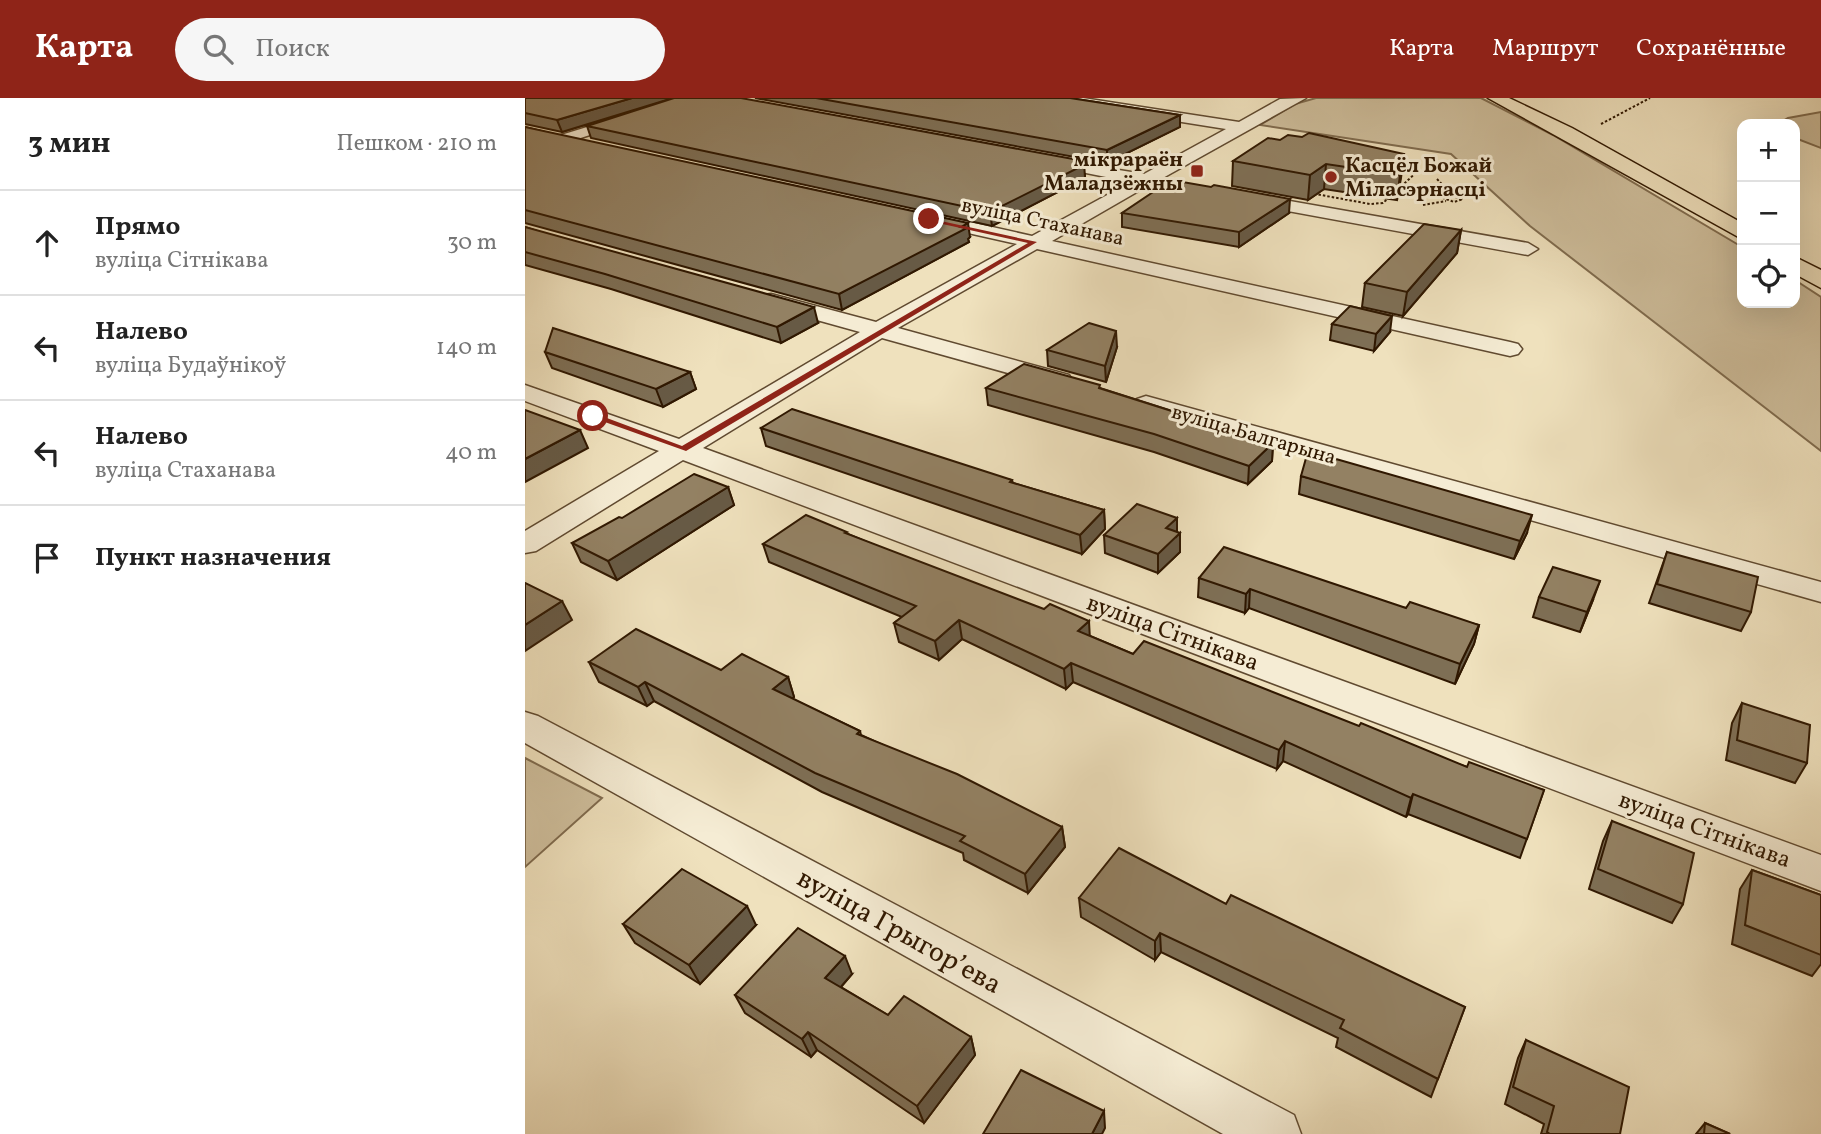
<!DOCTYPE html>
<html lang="ru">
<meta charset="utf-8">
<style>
:root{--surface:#fff;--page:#f6f6f6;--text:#222;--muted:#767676;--line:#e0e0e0;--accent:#8f2418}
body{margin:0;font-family:Vollkorn,serif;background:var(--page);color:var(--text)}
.controls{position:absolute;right:21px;top:21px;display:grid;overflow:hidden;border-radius:14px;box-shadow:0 7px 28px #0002}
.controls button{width:63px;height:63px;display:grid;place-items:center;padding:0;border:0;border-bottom:2px solid var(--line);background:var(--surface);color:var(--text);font:35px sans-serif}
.stop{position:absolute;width:21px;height:21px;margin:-16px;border:5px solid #8f2418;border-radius:50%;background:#fff}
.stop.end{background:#8f2418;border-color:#fff;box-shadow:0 2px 7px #0008}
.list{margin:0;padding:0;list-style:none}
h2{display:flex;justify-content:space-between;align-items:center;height:91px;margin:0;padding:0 28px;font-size:30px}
h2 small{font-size:23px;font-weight:400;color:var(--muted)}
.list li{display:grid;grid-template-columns:46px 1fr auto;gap:21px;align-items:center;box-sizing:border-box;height:105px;padding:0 28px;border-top:2px solid var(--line)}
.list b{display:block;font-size:26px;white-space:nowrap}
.list p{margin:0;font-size:23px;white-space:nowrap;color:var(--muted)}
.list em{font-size:23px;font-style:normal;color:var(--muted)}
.icon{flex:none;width:38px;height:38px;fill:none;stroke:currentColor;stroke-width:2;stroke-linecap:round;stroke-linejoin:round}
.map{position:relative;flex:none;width:1296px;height:1036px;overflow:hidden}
header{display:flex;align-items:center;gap:42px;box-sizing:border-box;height:98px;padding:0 35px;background:var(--accent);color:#fff}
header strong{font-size:33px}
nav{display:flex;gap:38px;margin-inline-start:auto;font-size:24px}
.search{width:490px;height:63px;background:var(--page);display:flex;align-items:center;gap:18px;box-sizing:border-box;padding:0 24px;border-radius:38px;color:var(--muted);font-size:26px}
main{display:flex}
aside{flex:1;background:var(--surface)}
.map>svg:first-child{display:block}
.green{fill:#cfbf9d;stroke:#806c4f;stroke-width:2}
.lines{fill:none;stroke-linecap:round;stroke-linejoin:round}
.street-casing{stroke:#604a30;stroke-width:3}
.highway-casing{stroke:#301801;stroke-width:3}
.path{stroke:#301801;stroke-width:2;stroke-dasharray:2.5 2;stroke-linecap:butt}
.street{fill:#f5ecd4;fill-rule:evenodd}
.highway{fill:#efe1bd;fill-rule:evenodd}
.wall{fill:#7e6f55;stroke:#301801;stroke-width:2}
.shaded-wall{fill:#675a45;stroke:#301801;stroke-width:2}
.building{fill:#938163;stroke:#301801;stroke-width:2}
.route{fill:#8f2418}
.poi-dot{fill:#8f2418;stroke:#f5ecd4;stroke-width:2.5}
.labels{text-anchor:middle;stroke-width:6;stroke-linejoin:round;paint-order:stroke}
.far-poi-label{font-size:21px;font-weight:bold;fill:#301801;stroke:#f5ecd4;text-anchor:end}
.far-street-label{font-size:21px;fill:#301801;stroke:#f5ecd4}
.street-label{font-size:24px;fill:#301801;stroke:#f5ecd4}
.near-street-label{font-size:28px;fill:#301801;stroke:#f5ecd4}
</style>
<header>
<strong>Карта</strong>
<div class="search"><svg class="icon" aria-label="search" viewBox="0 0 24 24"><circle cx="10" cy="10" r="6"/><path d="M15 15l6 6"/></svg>Поиск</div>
<nav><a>Карта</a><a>Маршрут</a><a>Сохранённые</a></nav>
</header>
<main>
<aside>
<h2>3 мин<small>Пешком · 210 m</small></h2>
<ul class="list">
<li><svg class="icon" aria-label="ahead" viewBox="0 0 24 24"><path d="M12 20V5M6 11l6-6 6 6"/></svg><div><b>Прямо</b><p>вуліца Сітнікава</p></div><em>30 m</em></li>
<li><svg class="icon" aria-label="left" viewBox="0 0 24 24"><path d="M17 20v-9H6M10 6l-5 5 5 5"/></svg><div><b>Налево</b><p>вуліца Будаўнікоў</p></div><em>140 m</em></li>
<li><svg class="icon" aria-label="left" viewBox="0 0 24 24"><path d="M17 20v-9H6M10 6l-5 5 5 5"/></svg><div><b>Налево</b><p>вуліца Стаханава</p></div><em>40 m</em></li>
<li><svg class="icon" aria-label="arrive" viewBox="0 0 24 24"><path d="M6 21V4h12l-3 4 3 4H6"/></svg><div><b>Пункт назначения</b></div></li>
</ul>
</aside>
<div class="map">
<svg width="1296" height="1036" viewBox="0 0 1296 1036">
<rect width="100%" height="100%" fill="#efe1bd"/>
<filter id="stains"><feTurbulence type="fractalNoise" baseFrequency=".00286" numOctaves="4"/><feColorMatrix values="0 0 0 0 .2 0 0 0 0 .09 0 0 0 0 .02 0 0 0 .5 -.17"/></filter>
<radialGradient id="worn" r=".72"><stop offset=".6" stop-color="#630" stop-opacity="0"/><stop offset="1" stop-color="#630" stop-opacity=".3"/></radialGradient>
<g class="green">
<path d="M791 0H956L1028 37 1217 149V205H1270V182L1296 199V353L1005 128 926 56 735 27 770 6Z"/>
<path d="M1296 14V50L1270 40V26H1253L1263 20Z"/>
<path d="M0 660 77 700 0 769Z"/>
</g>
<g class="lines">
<defs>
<g id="street">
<path d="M157 0H179L0 58V48Z"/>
<path d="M524 0H558L714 24 755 1 781 0 636 81 635 87H624L527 143 985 244 993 246 997 251 993 256 985 258 512 151 373 230 544 277 547 282 544 287H526L357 240 178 350 1296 757V793L158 362 11 453 0 455V433L134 353 0 303V287L154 341 335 234 238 207 235 202 238 197 246 196 351 224 492 146 394 124 391 120 394 116 400 114 507 138 606 84 511 65V59L619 76 701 31 531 4Z"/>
<path d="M720 95 1003 145 1013 151 1003 157 714 104 711 100Z"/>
<path d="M621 298 1296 484V504L612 311 608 306 612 301Z"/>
<path d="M0 614 13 618 769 1017 776 1036H698L0 645Z"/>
</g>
<g id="highway">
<path d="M963 0H984L1047 30 1217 125V141Z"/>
<path d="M1270 159 1296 172V190L1270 176Z"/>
</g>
</defs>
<use href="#street" class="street-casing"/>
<use href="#highway" class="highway-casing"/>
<g class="path">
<path d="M1076 26 1125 0"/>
<path d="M774 49 894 72 858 105 845 106 725 84 715 77 754 51Z"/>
<path d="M912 81 926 96"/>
<path d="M891 94 918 98"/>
<path d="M922 97 938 101 929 104 918 100Z"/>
<path d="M898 107 921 103"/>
</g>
<use href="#street" class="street"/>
<use href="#highway" class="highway"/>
</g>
<g class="wall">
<path d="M0 0H148L37 34 0 26Z"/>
<path d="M230 0H545L655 17V29L582 65Z"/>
<path d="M62 28 560 76V80L467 128 66 40Z"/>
<path d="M0 29 445 139 443 141 444 144 317 212 0 125Z"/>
<path d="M879 56 872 102 799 91 783 102 707 88 708 63Z"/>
<path d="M686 89 764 115 714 149 597 129V115Z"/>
<path d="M0 129 293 225 256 245 86 191 0 167Z"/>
<path d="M936 132 932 155 878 218 837 209 840 185Z"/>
<path d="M807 226 865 234 849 253 805 242Z"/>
<path d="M592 249 581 284 523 268 522 252Z"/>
<path d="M20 254 165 274 171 291 138 309 27 270Z"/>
<path d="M461 290H575L748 345 747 363 723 386 629 354 463 307Z"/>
<path d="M236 330 487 382 488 385 579 412 580 431 557 456 241 348Z"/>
<path d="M776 378 1002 435 989 461 774 396Z"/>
<path d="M203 389 209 407 92 482 56 464 47 445Z"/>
<path d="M652 420V434L655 454 633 475 580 455 579 437Z"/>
<path d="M323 436 608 556 942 669 1019 692 995 760 883 716 881 719 758 663 752 671 548 584 541 591 437 541 414 562 374 544 369 525 377 519 244 464 238 446Z"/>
<path d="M1142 454 1226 514 1216 533 1124 505Z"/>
<path d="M674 480 881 510 954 527 949 546 930 586 724 510 720 515 673 499Z"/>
<path d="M1014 499 1068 502 1055 534 1008 519Z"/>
<path d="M64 564 196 572 263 579 269 599 267 601 335 633 336 637 537 729 540 749 503 795 439 762 438 755 297 694 129 603 122 608 74 584Z"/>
<path d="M1217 605 1282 665 1270 685 1201 662 1207 625Z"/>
<path d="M1087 723 1158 806 1147 825 1064 791 1078 743Z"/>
<path d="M1227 772 1296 797V866L1287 878 1207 846 1215 791Z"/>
<path d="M554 800 701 806 940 909 906 999 811 949 813 940 636 854 630 862 556 819Z"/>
<path d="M98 826 231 827 175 886 110 845Z"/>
<path d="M327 876 316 889 363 917 446 939 450 957 399 1025 292 952 286 959 220 915 210 897Z"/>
<path d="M1001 942 1095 1036H1016L1019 1026 980 1006 993 960Z"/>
<path d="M1180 1025 1205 1036H1171Z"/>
</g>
<g class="shaded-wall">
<path d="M107 0H148L37 34 32 22Z"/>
<path d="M655 17V29L582 65V52Z"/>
<path d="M879 56 876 80 872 102 875 77Z"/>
<path d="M559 63 560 80 467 128 465 114Z"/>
<path d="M801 66 799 91 783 102 785 77Z"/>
<path d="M765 101 764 115 714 149V134Z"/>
<path d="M443 125 445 139 443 141 444 144 317 212 314 196Z"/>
<path d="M936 132 932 155 878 218 882 194Z"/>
<path d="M289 209 293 225 256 245 252 229Z"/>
<path d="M867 218 865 234 849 253 851 236Z"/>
<path d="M591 233 592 249 581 284 580 268Z"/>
<path d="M165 274 171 291 138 309 131 291Z"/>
<path d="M55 332 63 350 0 384V361Z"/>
<path d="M748 345 747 363 723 386 724 368Z"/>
<path d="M203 389 209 407 92 482 83 463Z"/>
<path d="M579 412 580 431 557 456 555 437Z"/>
<path d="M1007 417 1002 435 989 461 995 443Z"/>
<path d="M652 420V438L655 435V454L633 475V456L641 430Z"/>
<path d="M1075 483 1068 502 1055 534 1062 514Z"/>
<path d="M725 491 724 510 720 515 721 496Z"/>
<path d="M37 503 47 522 0 553V527Z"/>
<path d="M434 522 437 541 414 562 410 543Z"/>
<path d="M564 523 565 542 553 533Z"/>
<path d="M954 527 949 546 930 586 935 566Z"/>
<path d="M546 565 548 584 541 591 539 571Z"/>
<path d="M263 579 269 599 255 611 248 591Z"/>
<path d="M120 584 129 603 122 608 113 589Z"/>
<path d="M760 643 758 663 752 671 754 652Z"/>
<path d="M888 696 883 716 881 719 886 700Z"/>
<path d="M537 729 540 749 503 795 500 776Z"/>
<path d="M222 808 231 827 175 886 164 867Z"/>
<path d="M635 835 636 854 630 862V843Z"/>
<path d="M320 858 327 876 308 898 300 880Z"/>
<path d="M283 934 292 952 286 959 277 941Z"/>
<path d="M446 939 450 957 399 1025 392 1008Z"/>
<path d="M579 1013 580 1030 577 1036H567Z"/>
</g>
<g class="building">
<path d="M0 0H107L32 22 0 15Z"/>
<path d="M149 0H216L559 63 553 66 559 67 465 114 62 28Z"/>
<path d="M291 0H545L655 17 582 52Z"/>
<path d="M0 29 443 125 436 129 442 130 314 196 0 112Z"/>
<path d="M784 35 879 56 875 77 801 66 785 77 708 63 743 40 755 42 763 37 777 39Z"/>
<path d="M646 82 686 89 689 87 765 101 714 134 597 115Z"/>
<path d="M899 126 936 132 882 194 840 185Z"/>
<path d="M0 129 289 209 252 229 80 176 0 154Z"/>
<path d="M825 208 867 218 851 236 807 226Z"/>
<path d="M564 225 591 233 580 268 522 252Z"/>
<path d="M28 230 165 274 131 291 20 254Z"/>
<path d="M499 266 575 287 574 290 748 345 724 368 629 336 461 290Z"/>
<path d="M267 311 487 382 485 384 579 412 555 437 236 330Z"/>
<path d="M0 312 55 332 0 361Z"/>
<path d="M783 353 1007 417 995 443 776 378Z"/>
<path d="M169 376 203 389 83 463 47 445 94 419 97 420Z"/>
<path d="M612 406 652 420 641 430 655 435 633 456 579 437Z"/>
<path d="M281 417 322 434 320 435 519 511 525 506 564 523 553 533 608 556 619 543 834 628 836 625 942 669 944 664 1019 692 1002 741 888 696 886 700 760 643 754 652 546 565 539 571 434 522 410 543 369 525 391 508 238 446Z"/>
<path d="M699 449 881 510 885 504 954 527 935 566 725 491 721 496 674 480Z"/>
<path d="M1142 454 1233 479 1226 514 1132 486Z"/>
<path d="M1028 469 1075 483 1062 514 1014 499Z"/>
<path d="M0 485 37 503 0 527Z"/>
<path d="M111 531 196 572 217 556 263 579 248 591 335 633 332 636 432 676 537 729 500 776 435 743 440 738 290 675 120 584 113 589 64 564Z"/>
<path d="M1217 605 1285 627 1282 665 1212 642Z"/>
<path d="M1087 723 1169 755 1158 806 1073 771Z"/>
<path d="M594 750 701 806 706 797 940 909 913 981 815 930 819 922 635 835 630 843 554 800Z"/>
<path d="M157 771 222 808 164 867 98 826Z"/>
<path d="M1227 772 1296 797V857L1220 827Z"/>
<path d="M273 830 320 858 300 880 363 917 379 898 446 939 392 1008 283 934 277 941 210 897Z"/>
<path d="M1001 942 1104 989 1095 1036H1025L1022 1034 1029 1008 988 989Z"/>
<path d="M496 972 579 1013 567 1036H458Z"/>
<path d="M1180 1025 1205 1036H1179Z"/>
</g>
<path class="route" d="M402 120 512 144 161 353 63 318 71 316 157 348 503 145 404 123Z"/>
<g class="poi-dot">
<rect x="665" y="66" width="14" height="14" rx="3.5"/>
<circle cx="806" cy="79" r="7"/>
</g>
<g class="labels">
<g class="far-poi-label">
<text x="658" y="68">мікрараён<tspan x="658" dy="24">Маладзёжны</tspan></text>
<text x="820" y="74" text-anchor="start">Касцёл Божай<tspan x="820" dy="24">Міласэрнасці</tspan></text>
</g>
<g class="far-street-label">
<text transform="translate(518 123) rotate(12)" y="7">вуліца Стаханава</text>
<text transform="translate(729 336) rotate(16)" y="7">вуліца Балгарына</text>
</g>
<g class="street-label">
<text transform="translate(648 534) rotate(20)" y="8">вуліца Сітнікава</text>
<text transform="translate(1180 731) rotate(20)" y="8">вуліца Сітнікава</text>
</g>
<g class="near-street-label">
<text transform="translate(375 832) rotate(29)" y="10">вуліца Грыгорʼева</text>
</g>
</g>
<rect width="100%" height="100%" filter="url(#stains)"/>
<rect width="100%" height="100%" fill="url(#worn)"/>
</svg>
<div class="controls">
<button>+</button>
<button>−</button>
<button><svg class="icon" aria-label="locate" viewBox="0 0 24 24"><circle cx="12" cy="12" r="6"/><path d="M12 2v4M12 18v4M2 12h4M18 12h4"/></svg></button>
</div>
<div class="stop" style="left:68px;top:318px"></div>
<div class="stop end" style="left:404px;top:121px"></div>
</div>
</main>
